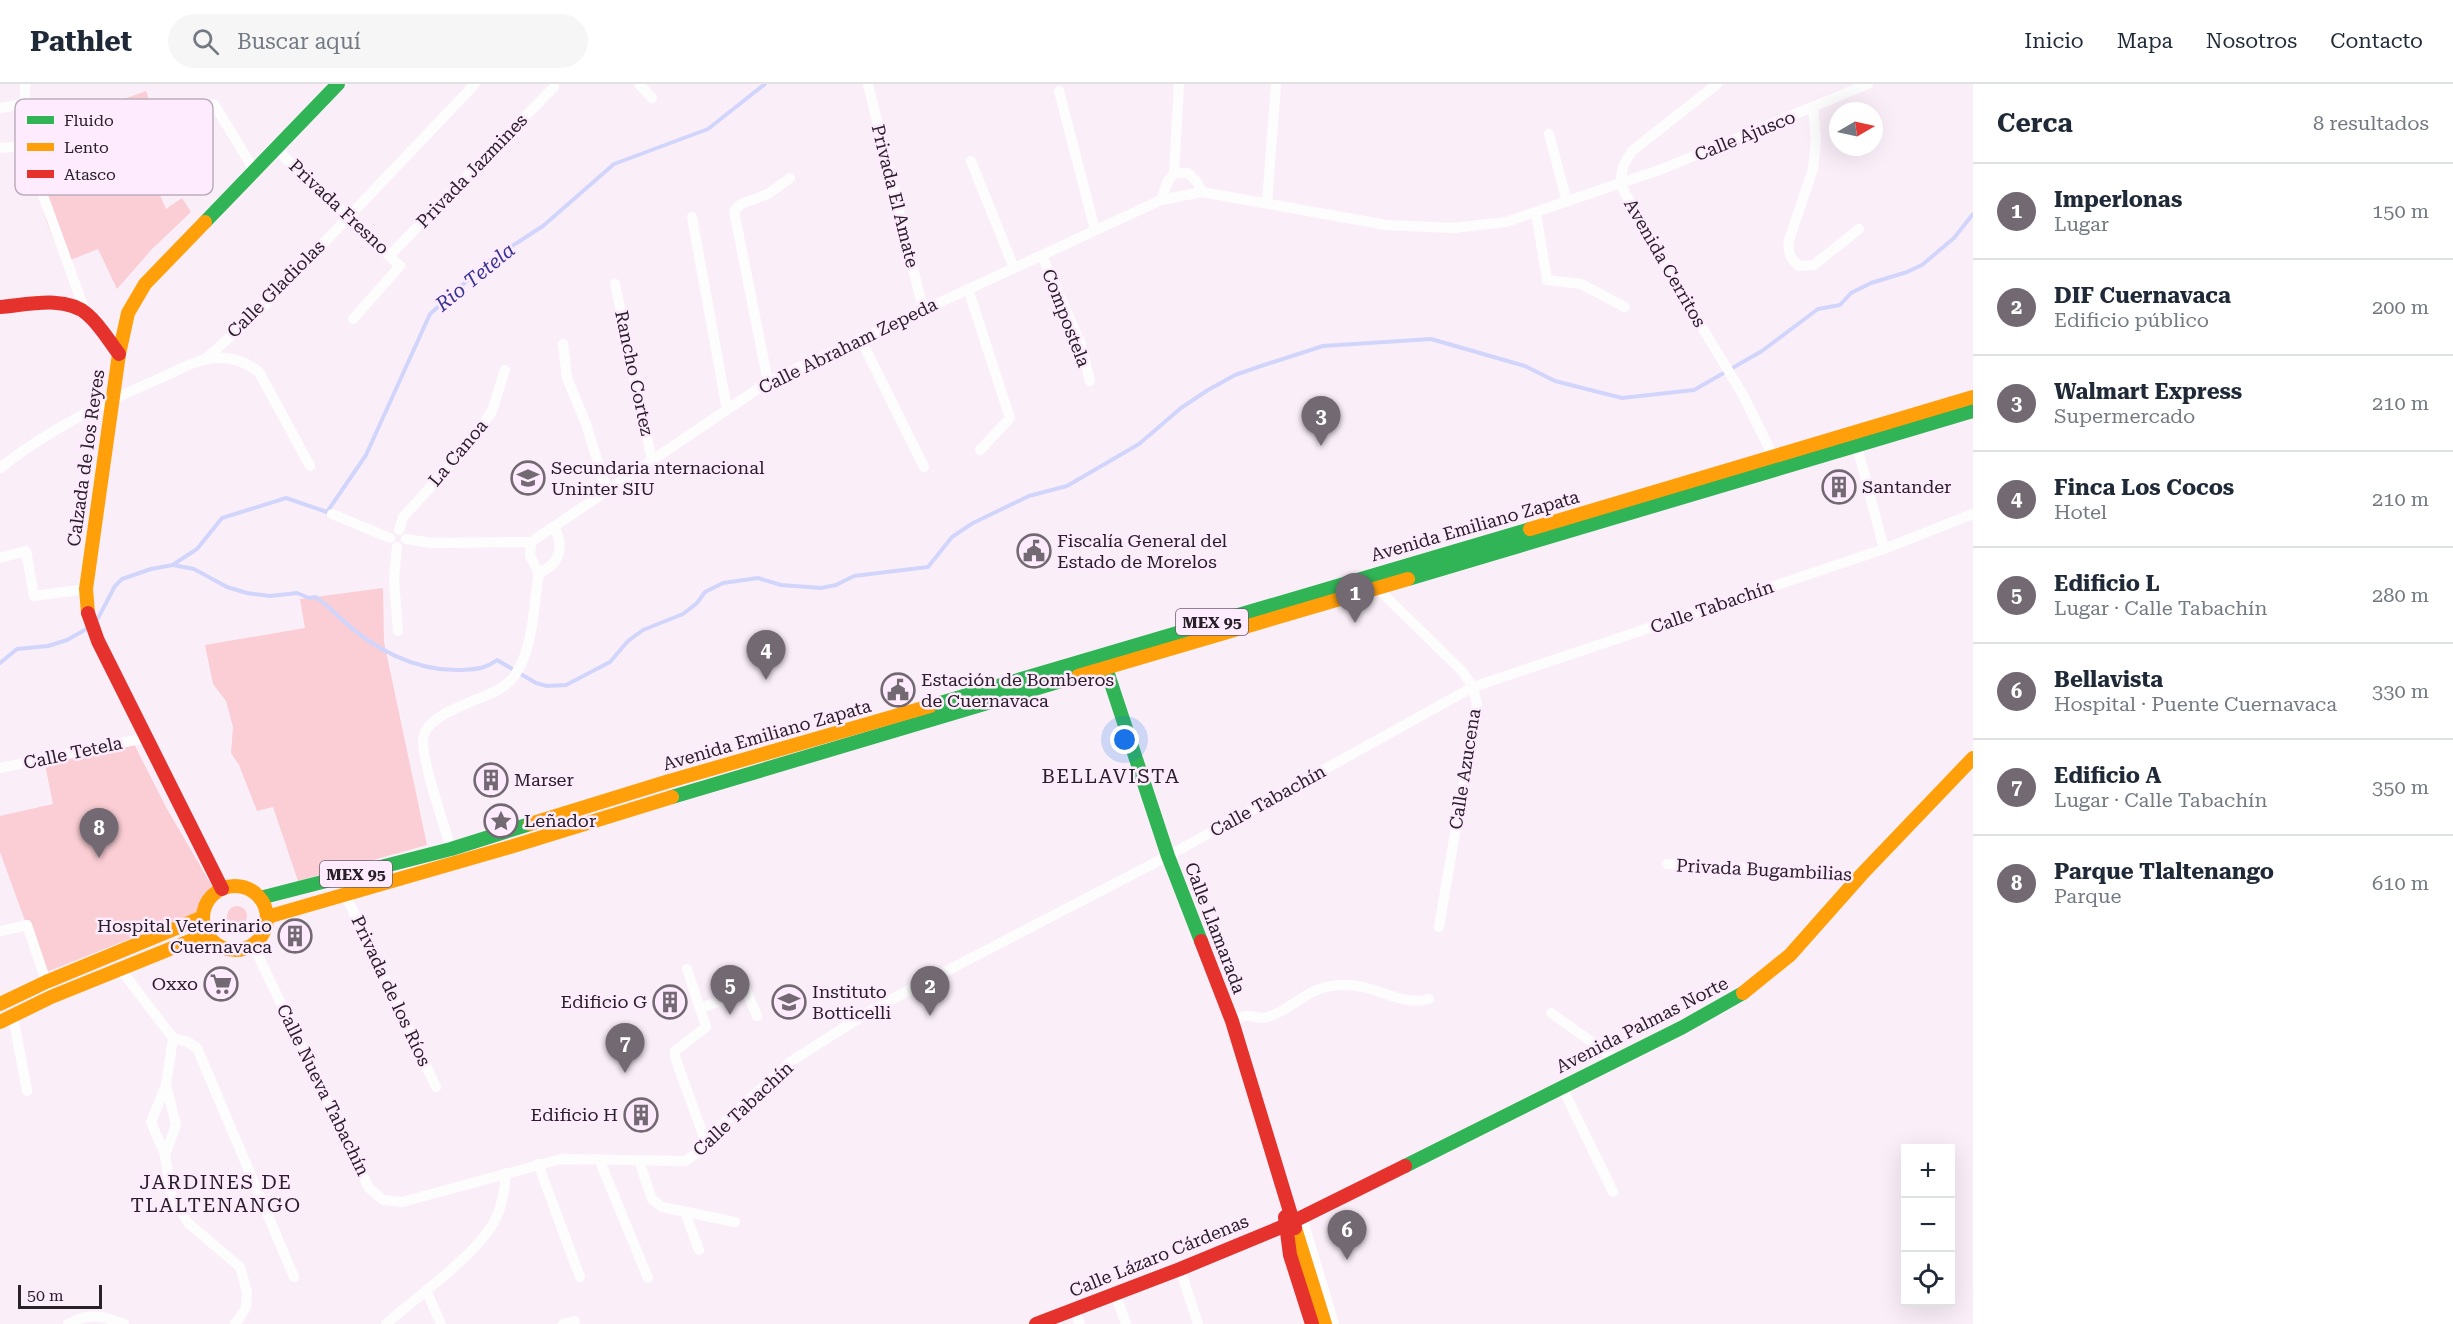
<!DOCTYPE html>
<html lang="es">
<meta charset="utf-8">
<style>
:root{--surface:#fff;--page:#f6f6f7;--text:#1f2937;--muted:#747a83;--line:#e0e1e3;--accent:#726972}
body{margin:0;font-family:"Roboto Serif",serif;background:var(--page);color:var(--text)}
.controls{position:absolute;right:18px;bottom:18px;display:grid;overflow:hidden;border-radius:0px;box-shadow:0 6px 24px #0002}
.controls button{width:54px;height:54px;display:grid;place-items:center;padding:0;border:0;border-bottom:2px solid var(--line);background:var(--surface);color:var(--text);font:30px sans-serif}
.compass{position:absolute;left:1829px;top:18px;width:54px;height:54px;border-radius:50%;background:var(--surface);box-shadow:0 6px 24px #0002;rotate:81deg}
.scale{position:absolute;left:18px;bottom:15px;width:84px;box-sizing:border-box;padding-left:6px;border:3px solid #292129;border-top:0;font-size:16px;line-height:21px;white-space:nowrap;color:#292129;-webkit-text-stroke:4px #feebfd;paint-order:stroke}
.you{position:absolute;left:1125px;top:656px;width:21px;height:21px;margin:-15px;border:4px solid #fff;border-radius:50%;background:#1a73e8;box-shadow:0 0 0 9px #1a73e833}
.badge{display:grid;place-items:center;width:39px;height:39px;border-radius:50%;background:var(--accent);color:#fff;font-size:20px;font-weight:700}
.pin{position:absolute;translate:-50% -50px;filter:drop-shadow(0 2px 3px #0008)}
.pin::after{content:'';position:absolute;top:32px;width:21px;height:18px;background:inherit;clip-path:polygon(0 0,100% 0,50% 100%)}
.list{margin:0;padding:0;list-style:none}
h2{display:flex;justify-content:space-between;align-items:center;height:78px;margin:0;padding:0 24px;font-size:26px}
h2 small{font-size:20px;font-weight:400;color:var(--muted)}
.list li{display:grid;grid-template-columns:39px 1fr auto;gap:18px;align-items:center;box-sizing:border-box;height:96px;padding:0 24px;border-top:2px solid var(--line)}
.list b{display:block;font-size:22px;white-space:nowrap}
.list p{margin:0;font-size:20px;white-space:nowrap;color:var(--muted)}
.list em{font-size:20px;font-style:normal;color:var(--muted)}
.icon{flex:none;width:33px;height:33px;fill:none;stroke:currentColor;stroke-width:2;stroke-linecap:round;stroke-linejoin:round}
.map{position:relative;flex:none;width:1973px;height:1240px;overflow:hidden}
header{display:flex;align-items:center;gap:36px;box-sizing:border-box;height:84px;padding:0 30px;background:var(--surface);border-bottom:2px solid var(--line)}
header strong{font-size:28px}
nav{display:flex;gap:33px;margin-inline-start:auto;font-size:21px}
.search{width:420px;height:54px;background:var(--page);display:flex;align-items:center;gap:15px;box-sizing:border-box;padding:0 21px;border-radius:33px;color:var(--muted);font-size:22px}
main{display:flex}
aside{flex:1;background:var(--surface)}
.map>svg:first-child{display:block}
.green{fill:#faced4}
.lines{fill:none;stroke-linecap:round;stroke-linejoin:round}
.stream{stroke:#d2d5fb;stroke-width:4}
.street{stroke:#fefdfe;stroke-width:10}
.fast{stroke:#30b455;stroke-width:14}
.slow{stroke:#ff9f0a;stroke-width:14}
.jam{stroke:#e5322d;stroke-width:14}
.labels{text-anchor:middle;stroke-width:5;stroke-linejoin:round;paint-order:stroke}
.shield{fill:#feebfd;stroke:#695e69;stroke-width:1.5}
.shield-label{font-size:16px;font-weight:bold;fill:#292129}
.street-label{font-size:18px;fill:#292129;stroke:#feebfd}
.poi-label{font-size:18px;fill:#292129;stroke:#feebfd;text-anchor:start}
.water-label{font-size:20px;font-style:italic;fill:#363592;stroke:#feebfd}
.neighbourhood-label{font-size:20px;letter-spacing:1.5px;fill:#292129;stroke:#feebfd}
.key{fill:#feebfd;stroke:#beaebd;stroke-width:1.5}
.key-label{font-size:16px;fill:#292129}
</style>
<header>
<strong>Pathlet</strong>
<div class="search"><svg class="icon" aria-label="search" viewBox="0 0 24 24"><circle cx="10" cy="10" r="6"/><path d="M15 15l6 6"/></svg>Buscar aquí</div>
<nav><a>Inicio</a><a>Mapa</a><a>Nosotros</a><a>Contacto</a></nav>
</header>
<main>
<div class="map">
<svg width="1973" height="1240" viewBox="0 0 1973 1240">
<rect width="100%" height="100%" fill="#faeff9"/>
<g class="green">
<path d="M146 7 170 83 153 94 166 125 182 114 191 128 152 165 117 205 98 165 63 179 47 139 25 62 17 54Z"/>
<path d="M383 504 384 558 427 761 298 797 273 723 257 727 239 681 231 669 233 643 226 617 213 600 205 561 305 544 300 515Z"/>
<path d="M134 660 167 725 212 802 203 812 197 828 44 889 0 768V732L53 720 45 680Z"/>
<circle cx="237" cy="832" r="10"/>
</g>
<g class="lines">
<g class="stream">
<path d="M174 480 197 465 222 434 286 414 327 428 366 371 430 230 489 177 543 142 614 80 708 45 765 0"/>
<path d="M96 538 115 502 122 495 151 485 173 481 194 485 227 503 247 509 270 512 297 509 309 514 316 513C324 519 330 524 337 531 371 564 415 588 462 586 477 585 485 585 497 576L536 599 547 602 566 601 610 578 628 557 643 546 683 530 697 519 705 508 723 499 758 494 781 501 821 504 836 501 854 492 928 483 952 453 973 439 1029 412 1067 402 1139 360 1181 324 1208 306 1235 291 1261 282 1323 262 1431 255 1525 282 1555 297 1622 314 1694 306 1762 267 1818 225 1840 221 1851 209 1871 199 1907 188 1922 181 1954 154 1973 130"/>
<path d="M0 579 17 565 48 562 67 556 90 543"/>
</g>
<g class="street">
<path d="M25 0V62L85 227"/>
<path d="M639 0 652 14"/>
<path d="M868 0 923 225"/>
<path d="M1717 0 1632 67 1623 82 1620 100 1691 225 1743 311 1775 376"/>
<path d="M1059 7 1095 146"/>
<path d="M214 20 254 86"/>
<path d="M0 24 25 20"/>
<path d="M1813 24 1816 56 1813 85 1789 156C1787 168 1790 174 1799 182L1814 181 1859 145"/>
<path d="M1549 50 1567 118"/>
<path d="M25 52 64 38"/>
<path d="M0 64 25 62"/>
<path d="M276 65 400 182 353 235"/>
<path d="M971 77 1014 184"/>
<path d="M1174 89 1179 0"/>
<path d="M1161 116 1168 97 1174 89H1188L1197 98 1202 108"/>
<path d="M1267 118 1276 0"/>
<path d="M1536 129 1547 196 1581 200 1625 223"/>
<path d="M692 133 727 326"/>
<path d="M390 171 554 3"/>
<path d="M1042 172 1080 258 1090 297"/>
<path d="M615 200 652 377"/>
<path d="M968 205 1010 334 980 366"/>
<path d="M860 254 924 383"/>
<path d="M563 260 567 294 586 340 607 407"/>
<path d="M204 276 257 229 475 0"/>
<path d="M768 298 734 127 741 120 768 110 790 94"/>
<path d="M1856 358 1884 465"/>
<path d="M0 384C48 346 101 320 156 296 171 290 187 280 203 276 224 271 243 275 259 288L310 382"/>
<path d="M332 430 390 454"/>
<path d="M399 446 403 433 469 361 492 327 505 286"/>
<path d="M406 455 432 459 531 458"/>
<path d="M397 463 394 495 398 547"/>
<path d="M0 474 26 467 34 512 86 505"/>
<path d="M539 489 530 472 531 458 768 298 1161 116 1202 108 1386 141 1453 144 1506 138 1662 85 1868 0"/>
<path d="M539 489C560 480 565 463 554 443"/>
<path d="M1375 502 1462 587 1473 603 1477 620 1439 843"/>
<path d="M0 684 145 654"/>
<path d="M453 770C447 751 417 664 424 650 432 633 452 626 468 619 484 612 505 606 515 591 534 563 533 523 539 489"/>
<path d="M1667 780 1861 791"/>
<path d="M345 810 436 1003"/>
<path d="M0 847 27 841 48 903"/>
<path d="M253 861 369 1104 383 1116 402 1118 561 1075 685 1077 703 1065 728 1035 790 978 875 924 1168 772 1473 603 1884 465 1973 430"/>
<path d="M687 885 706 943 675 967V973L707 1062"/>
<path d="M121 886 173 954"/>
<path d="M701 924 747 908 757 932"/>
<path d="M1551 929 1617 976"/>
<path d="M13 932 27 1007"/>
<path d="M1232 937C1236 935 1241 932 1245 932 1253 931 1260 936 1268 933 1300 922 1306 900 1348 901 1375 901 1402 923 1429 915"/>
<path d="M173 954 166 1001 151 1038 165 1071 171 1110 188 1139 240 1183 247 1208 246 1224 235 1240"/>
<path d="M173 954 188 958 197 964 294 1193"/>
<path d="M1562 1003 1613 1108"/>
<path d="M165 1071 176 1041 166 1001"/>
<path d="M599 1075 648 1194"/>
<path d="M639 1077 652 1115 662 1123 735 1138"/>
<path d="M538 1080 580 1193"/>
<path d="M685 1128 699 1166"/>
<path d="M1302 1133 1334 1240"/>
<path d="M1180 1185 1198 1240"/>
<path d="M426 1206 441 1240"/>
<path d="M1115 1209 1126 1240"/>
<path d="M1074 1225 1080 1240"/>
<path d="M68 1240C88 1228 104 1232 124 1240"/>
<path d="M386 1240C416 1213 480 1169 496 1134 503 1119 505 1105 506 1089"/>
<path d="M563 1240 575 1237"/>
</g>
<g class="fast">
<path d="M205 138 338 0"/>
<path d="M1408 495 1973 327"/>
<path d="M1106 584 1168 772 1201 857"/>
<path d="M930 622 1530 445"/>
<path d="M672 713 1078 592"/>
<path d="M260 814 451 765 530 740"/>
<path d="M1405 1082 1683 943 1743 909"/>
</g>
<g class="slow">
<path d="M1530 445 1973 313"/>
<path d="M88 529 86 505 119 270 128 229 145 200 205 138"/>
<path d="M1078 592 1408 495"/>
<path d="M530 740 666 698 930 622"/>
<circle cx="235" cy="834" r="32"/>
<path d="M267 833 510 763 672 713"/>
<path d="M1743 909 1790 871 1861 791 1973 674"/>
<path d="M0 920 46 898 203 833"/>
<path d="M0 938 51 913 207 850"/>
<path d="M1295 1144 1325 1240"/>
</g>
<g class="jam">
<path d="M0 223C26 221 65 211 87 230 100 241 109 257 119 270"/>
<path d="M88 529 98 557 222 805"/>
<path d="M1201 857 1232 937 1295 1144"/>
<path d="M1285 1133 1290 1171 1312 1240"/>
<path d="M1036 1240 1180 1185 1284 1142 1405 1082"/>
</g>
</g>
<defs>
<symbol id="school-ring" viewBox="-11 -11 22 22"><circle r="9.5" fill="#feebfd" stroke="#726972" stroke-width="1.5"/><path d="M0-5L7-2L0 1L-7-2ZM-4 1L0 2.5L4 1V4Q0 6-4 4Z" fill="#726972"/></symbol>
<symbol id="building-ring" viewBox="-11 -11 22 22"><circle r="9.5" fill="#feebfd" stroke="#726972" stroke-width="1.5"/><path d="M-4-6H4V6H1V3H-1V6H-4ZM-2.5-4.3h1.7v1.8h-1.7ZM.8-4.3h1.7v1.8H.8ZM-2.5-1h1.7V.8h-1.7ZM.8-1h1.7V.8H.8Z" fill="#726972"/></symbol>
<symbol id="civic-ring" viewBox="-11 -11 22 22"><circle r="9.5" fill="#feebfd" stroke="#726972" stroke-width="1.5"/><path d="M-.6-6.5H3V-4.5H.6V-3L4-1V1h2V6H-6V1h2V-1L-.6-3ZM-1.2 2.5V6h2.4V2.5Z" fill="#726972"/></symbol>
<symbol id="sight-ring" viewBox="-11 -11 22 22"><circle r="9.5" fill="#feebfd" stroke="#726972" stroke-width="1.5"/><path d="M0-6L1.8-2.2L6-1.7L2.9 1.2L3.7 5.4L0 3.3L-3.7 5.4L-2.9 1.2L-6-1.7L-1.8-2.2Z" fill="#726972"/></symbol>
<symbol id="supermarket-ring" viewBox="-11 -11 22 22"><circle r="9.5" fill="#feebfd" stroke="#726972" stroke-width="1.5"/><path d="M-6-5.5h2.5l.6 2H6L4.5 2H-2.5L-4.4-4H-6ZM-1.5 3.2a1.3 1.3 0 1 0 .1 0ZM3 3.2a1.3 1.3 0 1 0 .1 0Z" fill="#726972"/></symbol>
</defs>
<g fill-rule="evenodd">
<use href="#school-ring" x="509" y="375" width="38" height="38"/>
<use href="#building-ring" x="1820" y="384" width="38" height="38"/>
<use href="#civic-ring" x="1015" y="448" width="38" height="38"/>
<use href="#civic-ring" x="879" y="587" width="38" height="38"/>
<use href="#building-ring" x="472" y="677" width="38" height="38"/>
<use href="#sight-ring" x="482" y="718" width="38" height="38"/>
<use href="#building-ring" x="276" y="833" width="38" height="38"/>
<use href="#supermarket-ring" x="202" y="881" width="38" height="38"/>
<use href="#building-ring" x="651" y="899" width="38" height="38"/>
<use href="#school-ring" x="770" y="899" width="38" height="38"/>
<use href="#building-ring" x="622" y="1012" width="38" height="38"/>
</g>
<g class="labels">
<g class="shield">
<rect x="1176" y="525" width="72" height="26" rx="4.5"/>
<rect x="320" y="777" width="72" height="26" rx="4.5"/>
</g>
<g class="shield-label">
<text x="1212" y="544">MEX 95</text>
<text x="356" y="796">MEX 95</text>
</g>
<g class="street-label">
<text transform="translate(1745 52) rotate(-22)" y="6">Calle Ajusco</text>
<text transform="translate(472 87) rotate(-46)" y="6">Privada Jazmines</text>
<text transform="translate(895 112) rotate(76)" y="6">Privada El Amate</text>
<text transform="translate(339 123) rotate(43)" y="6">Privada Fresno</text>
<text transform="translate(1665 179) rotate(60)" y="6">Avenida Cerritos</text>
<text transform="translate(276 205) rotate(-45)" y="6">Calle Gladiolas</text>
<text transform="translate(1066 234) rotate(69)" y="6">Compostela</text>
<text transform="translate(848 262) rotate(-26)" y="6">Calle Abraham Zepeda</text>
<text transform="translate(634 289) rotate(78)" y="6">Rancho Cortez</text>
<text transform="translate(458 369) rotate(-50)" y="6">La Canoa</text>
<text transform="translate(86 374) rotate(-82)" y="6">Calzada de los Reyes</text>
<text transform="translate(1475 442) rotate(-16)" y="6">Avenida Emiliano Zapata</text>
<text transform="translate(1712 523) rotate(-19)" y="6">Calle Tabachín</text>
<text transform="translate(767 651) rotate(-16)" y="6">Avenida Emiliano Zapata</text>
<text transform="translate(73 669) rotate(-12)" y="6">Calle Tetela</text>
<text transform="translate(1465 685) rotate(-81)" y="6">Calle Azucena</text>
<text transform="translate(1268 717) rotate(-29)" y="6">Calle Tabachín</text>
<text transform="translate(1764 786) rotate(3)" y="6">Privada Bugambilias</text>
<text transform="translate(1215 844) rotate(69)" y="6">Calle Llamarada</text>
<text transform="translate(391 907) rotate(65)" y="6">Privada de los Ríos</text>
<text transform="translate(1642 941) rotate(-27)" y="6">Avenida Palmas Norte</text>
<text transform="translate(323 1006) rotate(64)" y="6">Calle Nueva Tabachín</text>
<text transform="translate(743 1025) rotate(-43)" y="6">Calle Tabachín</text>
<text transform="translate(1159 1172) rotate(-22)" y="6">Calle Lázaro Cárdenas</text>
</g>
<g class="poi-label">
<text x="551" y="390">Secundaria nternacional<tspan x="551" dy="21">Uninter SIU</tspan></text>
<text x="1862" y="409">Santander</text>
<text x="1057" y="463">Fiscalía General del<tspan x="1057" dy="21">Estado de Morelos</tspan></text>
<text x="921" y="602">Estación de Bomberos<tspan x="921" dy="21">de Cuernavaca</tspan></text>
<text x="514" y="702">Marser</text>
<text x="524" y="743">Leñador</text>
<text x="272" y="848" text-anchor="end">Hospital Veterinario<tspan x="272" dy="21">Cuernavaca</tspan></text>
<text x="198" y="906" text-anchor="end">Oxxo</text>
<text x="812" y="914">Instituto<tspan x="812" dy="21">Botticelli</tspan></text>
<text x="647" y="924" text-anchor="end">Edificio G</text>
<text x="618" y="1037" text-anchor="end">Edificio H</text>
</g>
<g class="water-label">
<text transform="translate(475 193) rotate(-39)" y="7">Rio Tetela</text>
</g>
<g class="neighbourhood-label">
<text x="1111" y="699">BELLAVISTA</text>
<text x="216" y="1105">JARDINES DE<tspan x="216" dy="23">TLALTENANGO</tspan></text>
</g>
</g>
<rect x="15" y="15" width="198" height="96" rx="9" class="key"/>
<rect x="27" y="32" width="27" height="8" fill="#30b455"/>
<rect x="27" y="59" width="27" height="8" fill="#ff9f0a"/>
<rect x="27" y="86" width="27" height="8" fill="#e5322d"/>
<g class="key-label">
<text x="64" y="42">Fluido</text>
<text x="64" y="69">Lento</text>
<text x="64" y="96">Atasco</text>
</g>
</svg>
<div class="controls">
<button>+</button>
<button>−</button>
<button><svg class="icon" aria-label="locate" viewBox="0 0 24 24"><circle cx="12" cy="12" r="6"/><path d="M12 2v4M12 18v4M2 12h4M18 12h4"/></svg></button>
</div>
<svg class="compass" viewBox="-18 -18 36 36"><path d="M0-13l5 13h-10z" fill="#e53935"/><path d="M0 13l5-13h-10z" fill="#747a83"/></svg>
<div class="scale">50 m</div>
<div class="you"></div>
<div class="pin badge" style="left:1355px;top:539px">1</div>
<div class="pin badge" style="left:930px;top:932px">2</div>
<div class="pin badge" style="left:1321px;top:362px">3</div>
<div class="pin badge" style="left:766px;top:596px">4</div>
<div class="pin badge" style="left:730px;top:931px">5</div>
<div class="pin badge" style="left:1347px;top:1176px">6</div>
<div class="pin badge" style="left:625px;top:989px">7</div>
<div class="pin badge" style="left:99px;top:774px">8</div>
</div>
<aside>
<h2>Cerca<small>8 resultados</small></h2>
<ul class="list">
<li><span class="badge">1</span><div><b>Imperlonas</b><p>Lugar</p></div><em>150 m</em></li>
<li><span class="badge">2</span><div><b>DIF Cuernavaca</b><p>Edificio público</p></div><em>200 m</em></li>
<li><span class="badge">3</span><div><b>Walmart Express</b><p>Supermercado</p></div><em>210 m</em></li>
<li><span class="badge">4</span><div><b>Finca Los Cocos</b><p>Hotel</p></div><em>210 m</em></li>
<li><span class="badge">5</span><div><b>Edificio L</b><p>Lugar · Calle Tabachín</p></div><em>280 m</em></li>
<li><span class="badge">6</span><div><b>Bellavista</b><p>Hospital · Puente Cuernavaca</p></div><em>330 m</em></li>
<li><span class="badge">7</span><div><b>Edificio A</b><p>Lugar · Calle Tabachín</p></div><em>350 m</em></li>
<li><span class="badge">8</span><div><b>Parque Tlaltenango</b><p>Parque</p></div><em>610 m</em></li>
</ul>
</aside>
</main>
